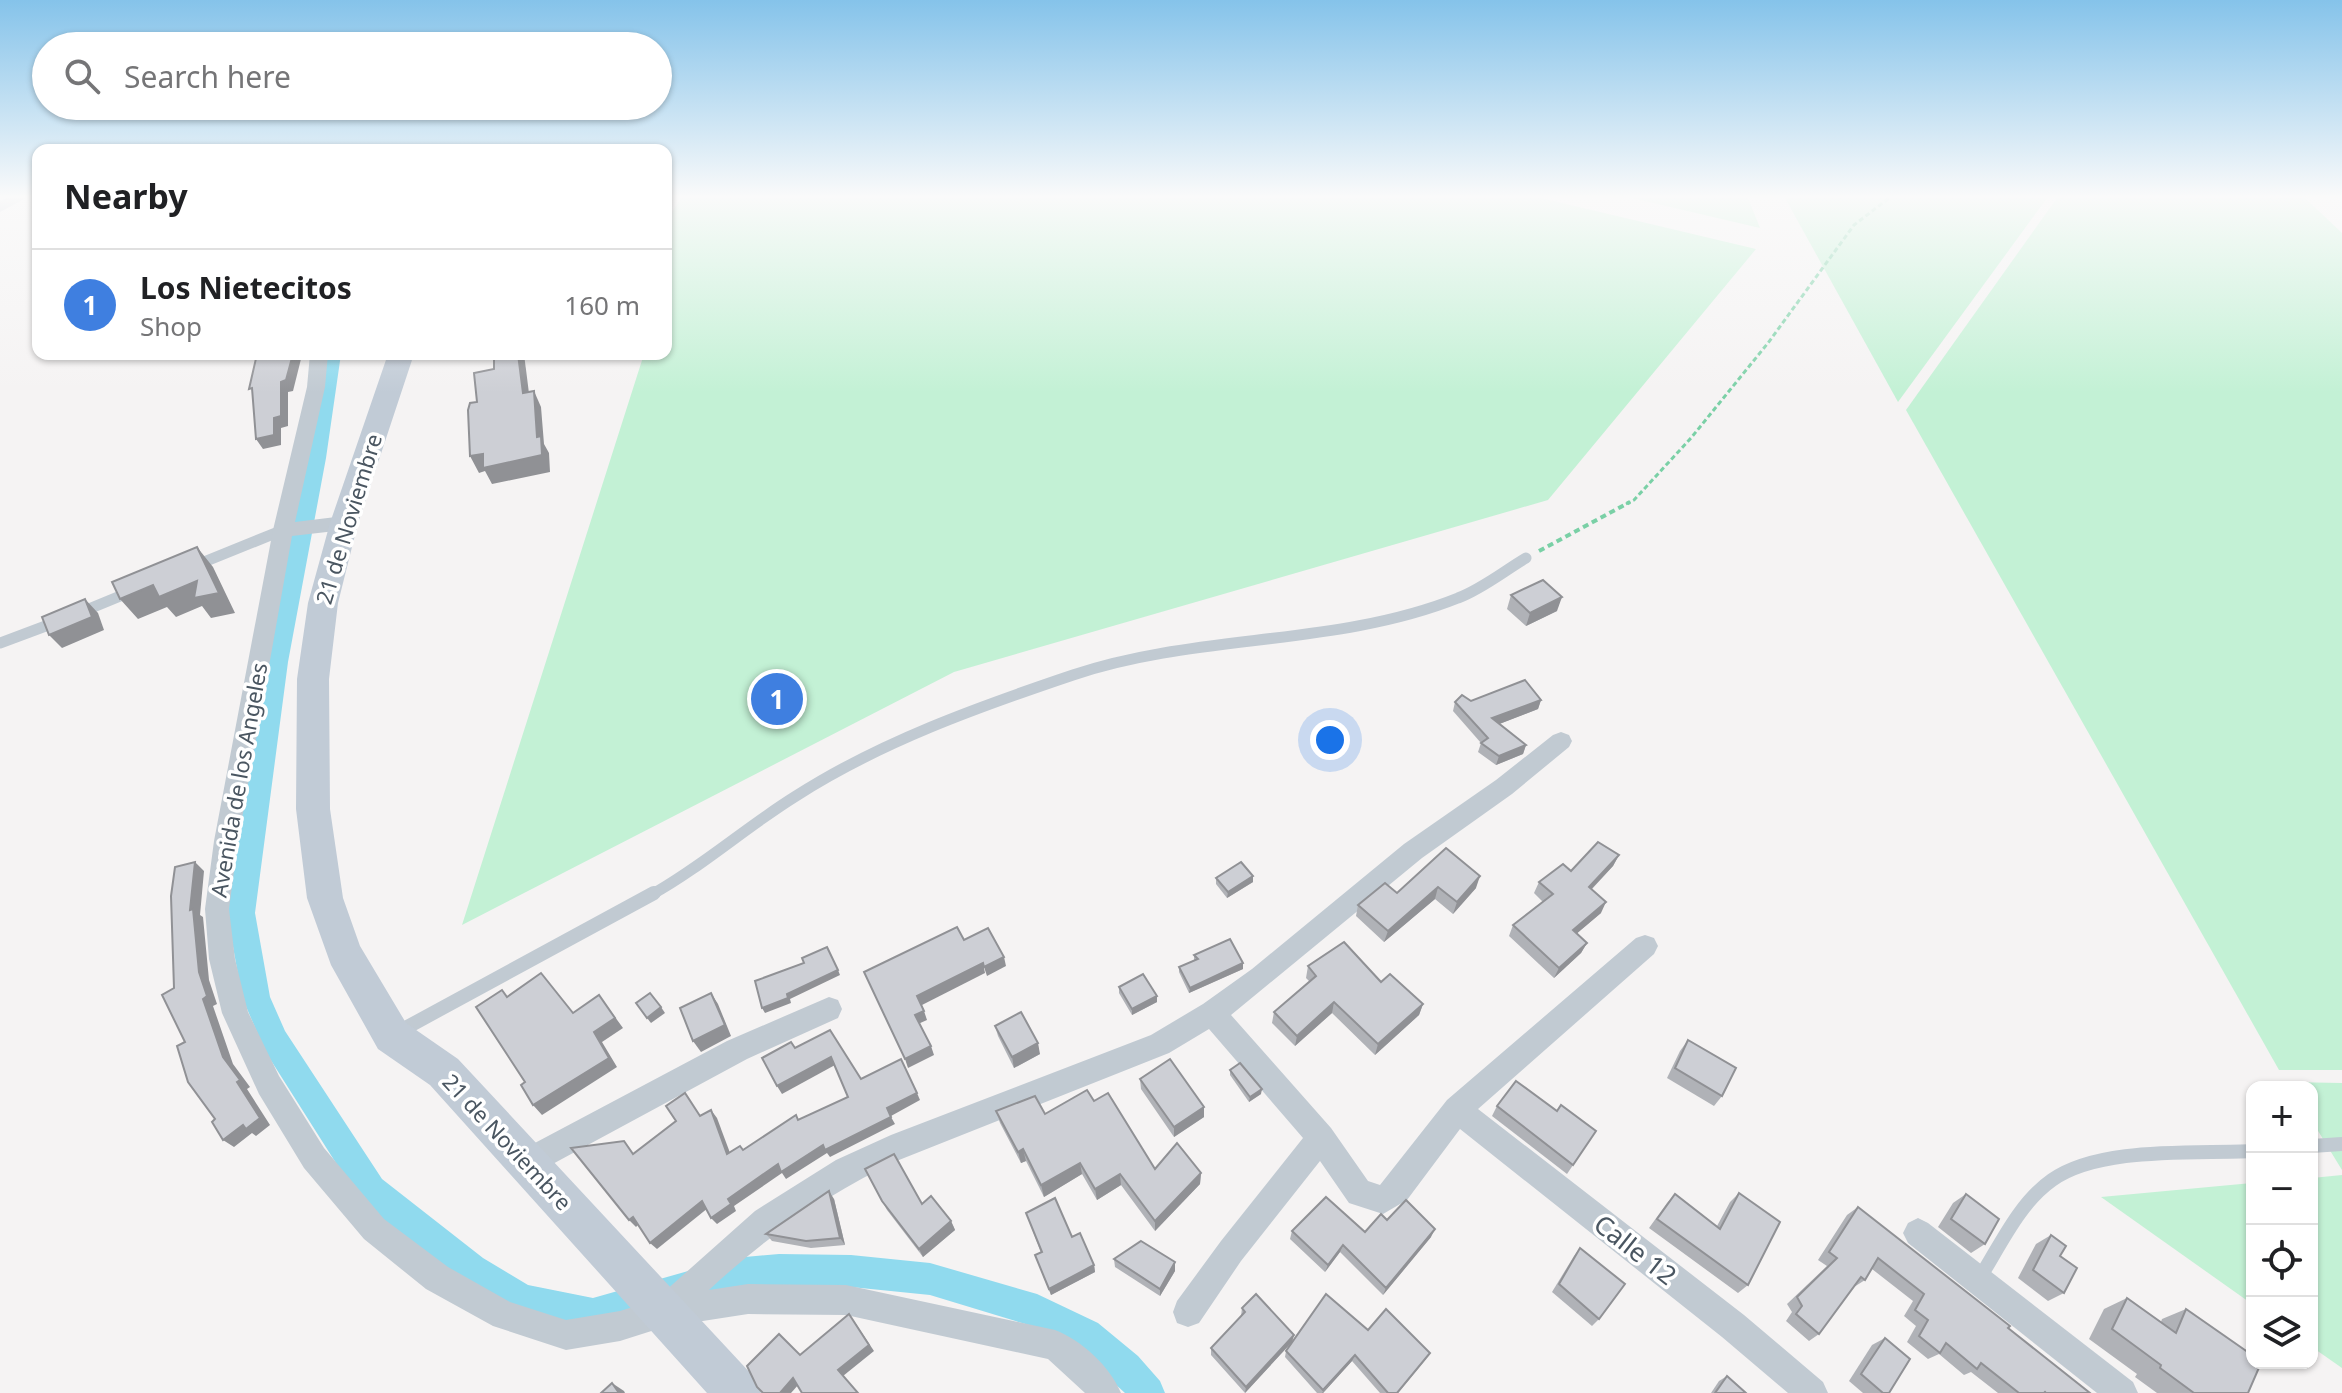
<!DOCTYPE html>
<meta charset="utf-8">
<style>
:root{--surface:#fff;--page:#f6f6f6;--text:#202124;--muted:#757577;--line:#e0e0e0;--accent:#d93025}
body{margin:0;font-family:"Noto Sans",sans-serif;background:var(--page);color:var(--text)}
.controls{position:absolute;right:24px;bottom:24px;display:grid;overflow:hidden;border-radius:16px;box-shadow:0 2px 6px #0004}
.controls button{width:72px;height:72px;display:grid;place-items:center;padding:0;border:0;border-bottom:2px solid var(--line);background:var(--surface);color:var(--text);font:40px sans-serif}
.you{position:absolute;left:1330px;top:740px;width:28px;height:28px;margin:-20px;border:6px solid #fff;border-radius:50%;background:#1a73e8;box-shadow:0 0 0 12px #1a73e833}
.badge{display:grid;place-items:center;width:52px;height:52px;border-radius:50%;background:var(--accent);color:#fff;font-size:26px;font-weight:700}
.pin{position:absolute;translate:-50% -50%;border:4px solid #fff;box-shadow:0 2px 8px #0006}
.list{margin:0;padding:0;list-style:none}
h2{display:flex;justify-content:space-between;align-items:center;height:104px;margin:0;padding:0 32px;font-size:34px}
h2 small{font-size:26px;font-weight:400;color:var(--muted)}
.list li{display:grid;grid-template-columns:52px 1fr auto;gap:24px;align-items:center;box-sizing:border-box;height:112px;padding:0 32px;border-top:2px solid var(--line)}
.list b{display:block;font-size:30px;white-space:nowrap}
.list p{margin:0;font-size:26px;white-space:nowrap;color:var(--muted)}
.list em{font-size:26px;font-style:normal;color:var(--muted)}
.icon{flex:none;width:44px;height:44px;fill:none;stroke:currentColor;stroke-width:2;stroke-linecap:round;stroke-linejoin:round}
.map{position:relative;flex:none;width:2342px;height:1393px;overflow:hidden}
.search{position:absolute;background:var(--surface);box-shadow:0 2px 6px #0004;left:32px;top:32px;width:640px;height:88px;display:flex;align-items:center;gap:20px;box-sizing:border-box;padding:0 28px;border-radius:44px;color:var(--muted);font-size:30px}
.panel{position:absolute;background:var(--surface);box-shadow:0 2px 6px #0004;left:32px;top:144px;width:640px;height:216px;border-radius:16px}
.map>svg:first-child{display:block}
.green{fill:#c3f1d5}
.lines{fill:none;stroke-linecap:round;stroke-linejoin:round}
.canal{fill:#90daee;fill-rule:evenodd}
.path-far1{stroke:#7ad0a6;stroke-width:3;stroke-dasharray:5 3;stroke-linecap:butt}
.path{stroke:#7ad0a6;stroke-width:4;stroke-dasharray:6 4;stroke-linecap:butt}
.lane-far1{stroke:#c1cad2;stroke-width:11}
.lane{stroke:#c1cad2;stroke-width:14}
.street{fill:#c1cad2;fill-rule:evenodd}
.secondary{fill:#c1cbd6;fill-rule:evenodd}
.wall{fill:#b0b2b7}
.shaded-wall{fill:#909195}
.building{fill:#cdcfd5;stroke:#909195;stroke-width:2}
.labels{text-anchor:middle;stroke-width:7;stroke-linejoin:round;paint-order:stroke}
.street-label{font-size:22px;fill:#4a5661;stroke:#fff}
.near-street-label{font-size:26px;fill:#4a5661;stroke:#fff}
</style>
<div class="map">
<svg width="2342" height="1393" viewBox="0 0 2342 1393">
<rect width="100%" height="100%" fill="#f5f3f3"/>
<g class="green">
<path d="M681 198H1541L1756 249 1548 500 954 672 462 925 644 354H666V221Z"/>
<path d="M1632 198H1748L1760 228Z"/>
<path d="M1785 198H2047L1898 402Z"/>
<path d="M2057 198H2305L2342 233V1070H2279L1906 410Z"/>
<path d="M2288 1082 2342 1083V1170L2312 1121V1087H2292Z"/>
<path d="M2342 1175V1368L2312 1347V1178Z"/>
<path d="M2252 1183V1304L2101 1197Z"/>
</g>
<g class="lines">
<path class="canal" d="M323 354H341L326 458 288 662 255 913 270 997 285 1031 382 1179 483 1258 528 1285 593 1298 734 1258 779 1254 851 1255 930 1263 1037 1294 1098 1323 1138 1356 1160 1381 1165 1393H1125L1074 1347 1032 1326 930 1295 851 1287 779 1286 734 1290 593 1332 523 1318 459 1282 360 1201 265 1051 242 997 227 913 264 662 306 458Z"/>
<path class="path-far1" d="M1626 504 1634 500 1691 438 1768 343 1854 225 1889 198"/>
<path class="path" d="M1539 551 1630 502"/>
<g class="lane-far1">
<path d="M194 566 283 530"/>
<path d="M79 613 130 592"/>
<path d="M0 643 59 621"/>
<path d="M651 895C703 866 746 827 796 796 880 742 978 707 1073 675 1197 633 1336 647 1458 598 1482 589 1504 571 1526 558"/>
</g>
<g class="lane">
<path d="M400 1031 654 893"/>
<path d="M2312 1146 2342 1144"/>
<path d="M1979 1279C2000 1246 2019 1203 2052 1180 2100 1146 2195 1154 2252 1151"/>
</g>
<g class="street">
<path d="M7 198H26L0 212V201Z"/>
<path d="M310 354H328L325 387 295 522 344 516 354 523 344 530 292 536 238 841 229 909 235 959 248 1012 279 1076 324 1148 384 1219 448 1267 510 1302 566 1320 620 1311 655 1300 755 1211 836 1160 891 1135 1151 1035 1203 1004 1252 969 1404 844 1496 780 1553 735 1561 732 1569 735 1572 741 1569 747 1512 794 1422 858 1231 1015 1331 1128 1368 1181 1380 1185 1447 1100 1636 938 1645 935 1654 938 1658 946 1654 954 1478 1109 1744 1315 1823 1382 1828 1393H1788L1722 1337 1460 1129 1407 1200 1383 1214 1349 1203 1320 1161 1241 1261 1199 1323 1188 1327 1177 1323 1173 1312 1177 1301 1221 1241 1303 1138 1209 1029 1169 1053 899 1160C827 1194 767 1236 709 1290L748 1284 846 1285 1055 1330C1081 1340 1110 1366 1121 1393H1085L1048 1359 846 1315 748 1314 664 1327 620 1341 566 1350 493 1326 426 1289 364 1239 304 1168 259 1094 222 1013 209 959 205 909 214 841 273 530 307 387Z"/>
<path d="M829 997 838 1000 842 1009 838 1018 747 1059 536 1173 526 1177 516 1173 512 1163 516 1153 727 1041Z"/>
<path d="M1918 1218 1928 1223 2133 1382 2138 1393H2097L1908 1243 1903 1233 1908 1223Z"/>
</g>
<path class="secondary" d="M388 354H414L358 523 338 603 329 679 330 809 343 898 360 946 406 1023 458 1059 754 1377 761 1393H707L430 1085 378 1049 331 965 307 898 296 809 297 679 308 603 330 523Z"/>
</g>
<g class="wall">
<path d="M1511 595 1557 611 1526 626 1507 609Z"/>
<path d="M1541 700 1538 709 1499 724 1526 745 1523 754 1496 765 1478 752 1481 743 1453 711 1455 702Z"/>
<path d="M1446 848 1476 888 1453 914 1435 899 1384 942 1356 916 1358 905 1397 893Z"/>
<path d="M1619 855 1613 866 1592 889 1601 913 1577 933 1587 943 1581 953 1554 978 1509 936 1513 925 1543 902 1534 893 1539 882Z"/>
<path d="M1216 878 1253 882 1227 898 1216 884Z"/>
<path d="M1194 955 1243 963V969L1189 993 1179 972V967L1194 960Z"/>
<path d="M1308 966 1381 982 1423 1004 1419 1015 1375 1055 1332 1013 1295 1046 1272 1023 1274 1012 1310 982 1306 978Z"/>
<path d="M1119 987 1157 996V1002L1132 1015 1119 993Z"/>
<path d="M995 1026 1040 1054 1014 1068 998 1036Z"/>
<path d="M1688 1040 1722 1096 1714 1106 1667 1078 1680 1051Z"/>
<path d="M1230 1070 1261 1094 1249 1102 1230 1075Z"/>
<path d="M1140 1079 1204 1117 1174 1137 1141 1089Z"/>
<path d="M1094 1101 1155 1169 1201 1173 1200 1184 1155 1231 1121 1185 1097 1200 1082 1174 1044 1197 1026 1161 1021 1163 1000 1123 996 1111 1045 1114Z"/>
<path d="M1497 1106 1557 1111 1596 1131 1567 1174 1492 1116Z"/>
<path d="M865 1169 951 1221 955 1230 923 1257 887 1210Z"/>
<path d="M1739 1193 1748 1285 1738 1293 1649 1228 1667 1203 1675 1194 1717 1226 1730 1202Z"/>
<path d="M1966 1194 1985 1244 1971 1253 1938 1227 1953 1203Z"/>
<path d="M834 1199 845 1245 811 1248 772 1241 766 1234Z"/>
<path d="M1858 1207 2008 1328 2090 1393H1998L1971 1372 1964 1375 1939 1354 1928 1359 1907 1342 1916 1326 1904 1316 1913 1301 1872 1269 1865 1280 1854 1287 1819 1334 1809 1341 1786 1321 1792 1312 1787 1304 1827 1266 1818 1260 1847 1215Z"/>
<path d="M1026 1213 1072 1237 1094 1265 1095 1272 1051 1295 1035 1255 1041 1253Z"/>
<path d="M1387 1220 1431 1237 1383 1295 1340 1252 1325 1272 1290 1239 1292 1231 1365 1232Z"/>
<path d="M2051 1235 2060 1256 2064 1293 2048 1301 2018 1278 2036 1244Z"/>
<path d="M1580 1248 1599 1319 1592 1326 1552 1292 1574 1256Z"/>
<path d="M1114 1259 1175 1271 1160 1296 1115 1267Z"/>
<path d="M2127 1298 2161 1322 2162 1319 2186 1309 2248 1393H2157L2135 1377 2137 1374 2089 1339 2104 1309Z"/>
<path d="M1242 1308 1294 1335 1292 1342 1245 1393 1211 1355V1348L1241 1316Z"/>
<path d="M1368 1330 1426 1359 1398 1393H1380L1352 1361 1323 1393H1317L1285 1357 1286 1351Z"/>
<path d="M1885 1338 1889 1393H1863L1849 1381 1872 1345Z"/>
<path d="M1727 1376 1746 1393H1711L1719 1381Z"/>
</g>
<g class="shaded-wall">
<path d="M293 354H301V359L293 391 288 392V426L281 428V445L263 449 256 439 274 418 281 382Z"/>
<path d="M518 354H524L531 409 523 393Z"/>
<path d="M534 391 541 407 544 444 549 453 550 472 492 484 485 471 479 473 470 456 537 437Z"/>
<path d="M197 547 213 567 235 613 211 618 202 606 176 617 167 607 138 619 120 599 153 585Z"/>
<path d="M1562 597 1557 611 1526 626 1530 613Z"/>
<path d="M85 599 98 613 104 630 62 648 49 635Z"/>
<path d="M1541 700 1538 709 1489 728 1492 718Z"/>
<path d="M1526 745 1523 754 1496 765 1499 756Z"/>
<path d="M1619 855 1613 866 1583 898 1589 887Z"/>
<path d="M195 862 204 871 200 915 203 917 209 980 217 1004 213 1006 233 1064 250 1087 247 1089 270 1125 256 1136 252 1133 234 1147 223 1140 237 1082 223 1057 203 999 190 910Z"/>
<path d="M1253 876V882L1227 898 1228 892Z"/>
<path d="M1480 876 1476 888 1453 914 1457 902Z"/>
<path d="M1438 887 1435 899 1384 942 1388 931Z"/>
<path d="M1606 902 1601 913 1568 941 1573 930Z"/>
<path d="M1587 943 1581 953 1554 978 1559 968Z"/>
<path d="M1004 957 1006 966 987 976 984 967Z"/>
<path d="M983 963 985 973 920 1006 917 996Z"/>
<path d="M1243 963V969L1189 993 1190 988Z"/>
<path d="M838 970 840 975 790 999 791 1003 765 1013 762 1008 787 994Z"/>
<path d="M711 993 718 1004 731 1036 701 1052 693 1041Z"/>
<path d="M599 995 623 1028 602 1042 617 1067 542 1115 533 1105 594 1032Z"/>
<path d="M1157 996V1002L1132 1015V1009Z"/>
<path d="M1334 1002 1332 1013 1295 1046 1297 1036Z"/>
<path d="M1423 1004 1419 1015 1375 1055 1378 1044Z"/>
<path d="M661 1007 665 1013 651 1023 647 1018Z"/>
<path d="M924 1011 927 1020 918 1024 915 1015Z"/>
<path d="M1038 1043 1040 1054 1014 1068 1012 1057Z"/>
<path d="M931 1046 934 1055 908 1068 905 1059Z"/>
<path d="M831 1057 835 1065 782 1094 777 1086Z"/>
<path d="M1262 1089 1261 1094 1249 1102 1250 1097Z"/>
<path d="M917 1093 920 1100 891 1116 887 1108Z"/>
<path d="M1204 1107V1117L1174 1137V1127Z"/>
<path d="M711 1110 717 1118 733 1161 727 1154Z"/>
<path d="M891 1117 895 1124 830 1157 827 1153 786 1179 782 1173 734 1206 736 1211 717 1224 711 1218 728 1199 778 1164Z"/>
<path d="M1023 1149 1026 1161 1021 1163 1018 1152Z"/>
<path d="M1080 1163 1082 1174 1044 1197 1041 1185Z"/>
<path d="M1201 1173 1200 1184 1155 1231V1221Z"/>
<path d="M1120 1174 1121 1185 1097 1200 1095 1189Z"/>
<path d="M829 1191 834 1199 845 1245 840 1238Z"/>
<path d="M702 1201 708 1208 657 1249 650 1243Z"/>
<path d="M633 1217 639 1224 636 1227 629 1220Z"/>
<path d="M951 1221 955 1230 923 1257 919 1249Z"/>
<path d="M1435 1229 1431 1237 1383 1295 1386 1288Z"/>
<path d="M1343 1245 1340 1252 1325 1272 1328 1265Z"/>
<path d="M1175 1262V1271L1160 1296V1289Z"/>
<path d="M1094 1265 1095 1272 1051 1295 1049 1289Z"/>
<path d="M854 1321 874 1351 843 1376 838 1370Z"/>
<path d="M1294 1335 1292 1342 1245 1393 1246 1387Z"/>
<path d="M1355 1355 1352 1361 1323 1393H1322Z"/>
<path d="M793 1378 799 1384 791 1393H780Z"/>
<path d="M612 1383 624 1391 625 1393H619Z"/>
</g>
<g class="building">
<path d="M257 354H293L286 380 281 382V416L274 418V435L256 439 252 388 249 389Z"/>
<path d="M494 354H518L523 393 534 391 537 437 541 436 542 455 483 468V454L470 456 468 410 470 403 477 402 474 373 494 369Z"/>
<path d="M197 547 219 593 194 598 197 581 159 597 153 585 120 599 112 582Z"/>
<path d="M1543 580 1562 597 1530 613 1511 595Z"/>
<path d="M85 599 92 617 49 635 42 617Z"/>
<path d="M1525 680 1541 700 1492 718 1526 745 1499 756 1481 743 1488 738 1455 702 1462 695 1471 701Z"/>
<path d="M1598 842 1619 855 1589 887 1606 902 1573 930 1587 943 1559 968 1513 925 1553 894 1539 882 1563 864 1571 871Z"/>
<path d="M1446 848 1480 876 1457 902 1438 887 1388 931 1358 905 1385 883 1397 893Z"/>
<path d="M195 862 190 910 193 909 199 972 207 996 203 999 223 1057 240 1080 237 1082 260 1118 246 1129 243 1125 223 1140 212 1122 215 1119 188 1082 177 1046 185 1042 162 995 174 988 171 896 175 867Z"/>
<path d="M1241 862 1253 876 1228 892 1216 878Z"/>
<path d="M957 927 964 940 988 928 1004 957 984 967 983 963 917 996 924 1011 915 1015 931 1046 905 1059 864 972Z"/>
<path d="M1230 939 1243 963 1190 988 1179 967 1198 959 1194 955Z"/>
<path d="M1344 942 1381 982 1390 974 1423 1004 1378 1044 1334 1002 1297 1036 1274 1012 1316 976 1308 966Z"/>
<path d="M827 947 838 970 787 994 788 998 762 1008 755 981 804 963 802 958Z"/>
<path d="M541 973 573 1013 599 995 615 1018 594 1032 609 1058 533 1105 521 1085 525 1082 476 1007 502 990 507 997Z"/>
<path d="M1143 974 1157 996 1132 1009 1119 987Z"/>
<path d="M650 993 661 1007 647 1018 636 1003Z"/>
<path d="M711 993 725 1025 693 1041 680 1008Z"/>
<path d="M1021 1012 1038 1043 1012 1057 995 1026Z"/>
<path d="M830 1030 861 1079 901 1059 917 1093 887 1108 891 1117 825 1150 823 1145 781 1172 778 1164 728 1199 731 1204 711 1218 702 1201 650 1243 633 1217 629 1220 571 1148 624 1141 633 1154 676 1121 666 1106 685 1093 700 1116 711 1110 727 1154 740 1146 743 1150 796 1115 798 1120 848 1097 831 1057 777 1086 762 1058 791 1042 795 1048Z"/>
<path d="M1688 1040 1736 1068 1722 1096 1675 1068Z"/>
<path d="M1170 1059 1204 1107 1174 1127 1140 1079Z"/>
<path d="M1240 1063 1262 1089 1250 1097 1230 1070Z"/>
<path d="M1516 1081 1557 1111 1561 1105 1596 1131 1573 1165 1497 1106Z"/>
<path d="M1087 1090 1094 1101 1108 1093 1155 1169 1177 1143 1201 1173 1155 1221 1120 1174 1095 1189 1080 1163 1041 1185 1023 1149 1018 1152 996 1111 1035 1096 1045 1114Z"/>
<path d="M894 1154 922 1204 931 1196 951 1221 919 1249 882 1201 865 1169Z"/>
<path d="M829 1191 840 1238 806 1241 766 1234Z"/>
<path d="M1739 1193 1780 1222 1748 1285 1657 1219 1675 1194 1720 1229Z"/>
<path d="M1966 1194 1999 1219 1985 1244 1951 1219Z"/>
<path d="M1326 1197 1365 1232 1381 1214 1387 1220 1406 1200 1435 1229 1386 1288 1343 1245 1328 1265 1292 1231Z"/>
<path d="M1055 1198 1072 1237 1080 1233 1094 1265 1049 1289 1035 1255 1042 1252 1026 1213Z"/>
<path d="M1858 1207 2010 1326 2008 1328 2090 1393H2046L2045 1392 2044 1393H2019L1981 1363 1977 1369 1946 1343 1940 1353 1919 1336 1928 1320 1915 1310 1924 1294 1878 1258 1865 1280 1861 1277 1819 1334 1796 1314 1802 1306 1797 1297 1837 1258 1829 1252Z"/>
<path d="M2051 1235 2066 1246 2060 1256 2077 1268 2064 1293 2033 1270Z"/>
<path d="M1141 1241 1175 1262 1160 1289 1114 1259Z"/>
<path d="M1580 1248 1625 1284 1599 1319 1559 1284Z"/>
<path d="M1256 1294 1294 1335 1246 1387 1211 1348 1245 1312 1242 1308Z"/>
<path d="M1326 1294 1368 1330 1386 1309 1430 1353 1397 1393H1388L1355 1355 1323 1390 1286 1351Z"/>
<path d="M2127 1298 2176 1333 2186 1309 2252 1355V1363H2261L2248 1393H2194L2160 1368 2161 1365 2112 1329Z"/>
<path d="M849 1314 869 1345 838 1370 858 1393H802L793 1378 780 1393H763L757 1387 747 1366 779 1334 800 1355Z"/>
<path d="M1885 1338 1910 1359 1889 1393H1883L1861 1374Z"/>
<path d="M1727 1376 1746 1393H1715Z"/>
<path d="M612 1383 619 1393H601Z"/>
</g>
<linearGradient id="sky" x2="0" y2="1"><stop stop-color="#85c3ea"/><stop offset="0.5" stop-color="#fafafa"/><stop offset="1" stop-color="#fafafa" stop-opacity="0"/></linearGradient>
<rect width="2342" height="393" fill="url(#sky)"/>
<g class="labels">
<g class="street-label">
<text transform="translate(349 519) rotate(-73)" y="8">21 de Noviembre</text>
<text transform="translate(239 780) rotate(-80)" y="8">Avenida de los Angeles</text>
<text transform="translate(507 1142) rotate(47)" y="8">21 de Noviembre</text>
</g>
<g class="near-street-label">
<text transform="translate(1635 1250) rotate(38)" y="9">Calle 12</text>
</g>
</g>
</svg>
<div class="controls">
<button>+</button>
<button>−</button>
<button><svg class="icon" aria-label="locate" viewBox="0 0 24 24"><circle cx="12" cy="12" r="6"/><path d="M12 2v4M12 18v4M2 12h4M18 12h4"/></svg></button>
<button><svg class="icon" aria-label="layers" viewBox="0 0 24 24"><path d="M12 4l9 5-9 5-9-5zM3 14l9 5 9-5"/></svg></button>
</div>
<div class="you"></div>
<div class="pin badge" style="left:777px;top:699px;background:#3f7fe0">1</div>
<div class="search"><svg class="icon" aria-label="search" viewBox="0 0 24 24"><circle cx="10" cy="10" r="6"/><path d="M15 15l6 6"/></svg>Search here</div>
<section class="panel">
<h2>Nearby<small></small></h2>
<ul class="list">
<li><span class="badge" style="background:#3f7fe0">1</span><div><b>Los Nietecitos</b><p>Shop</p></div><em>160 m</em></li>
</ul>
</section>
</div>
